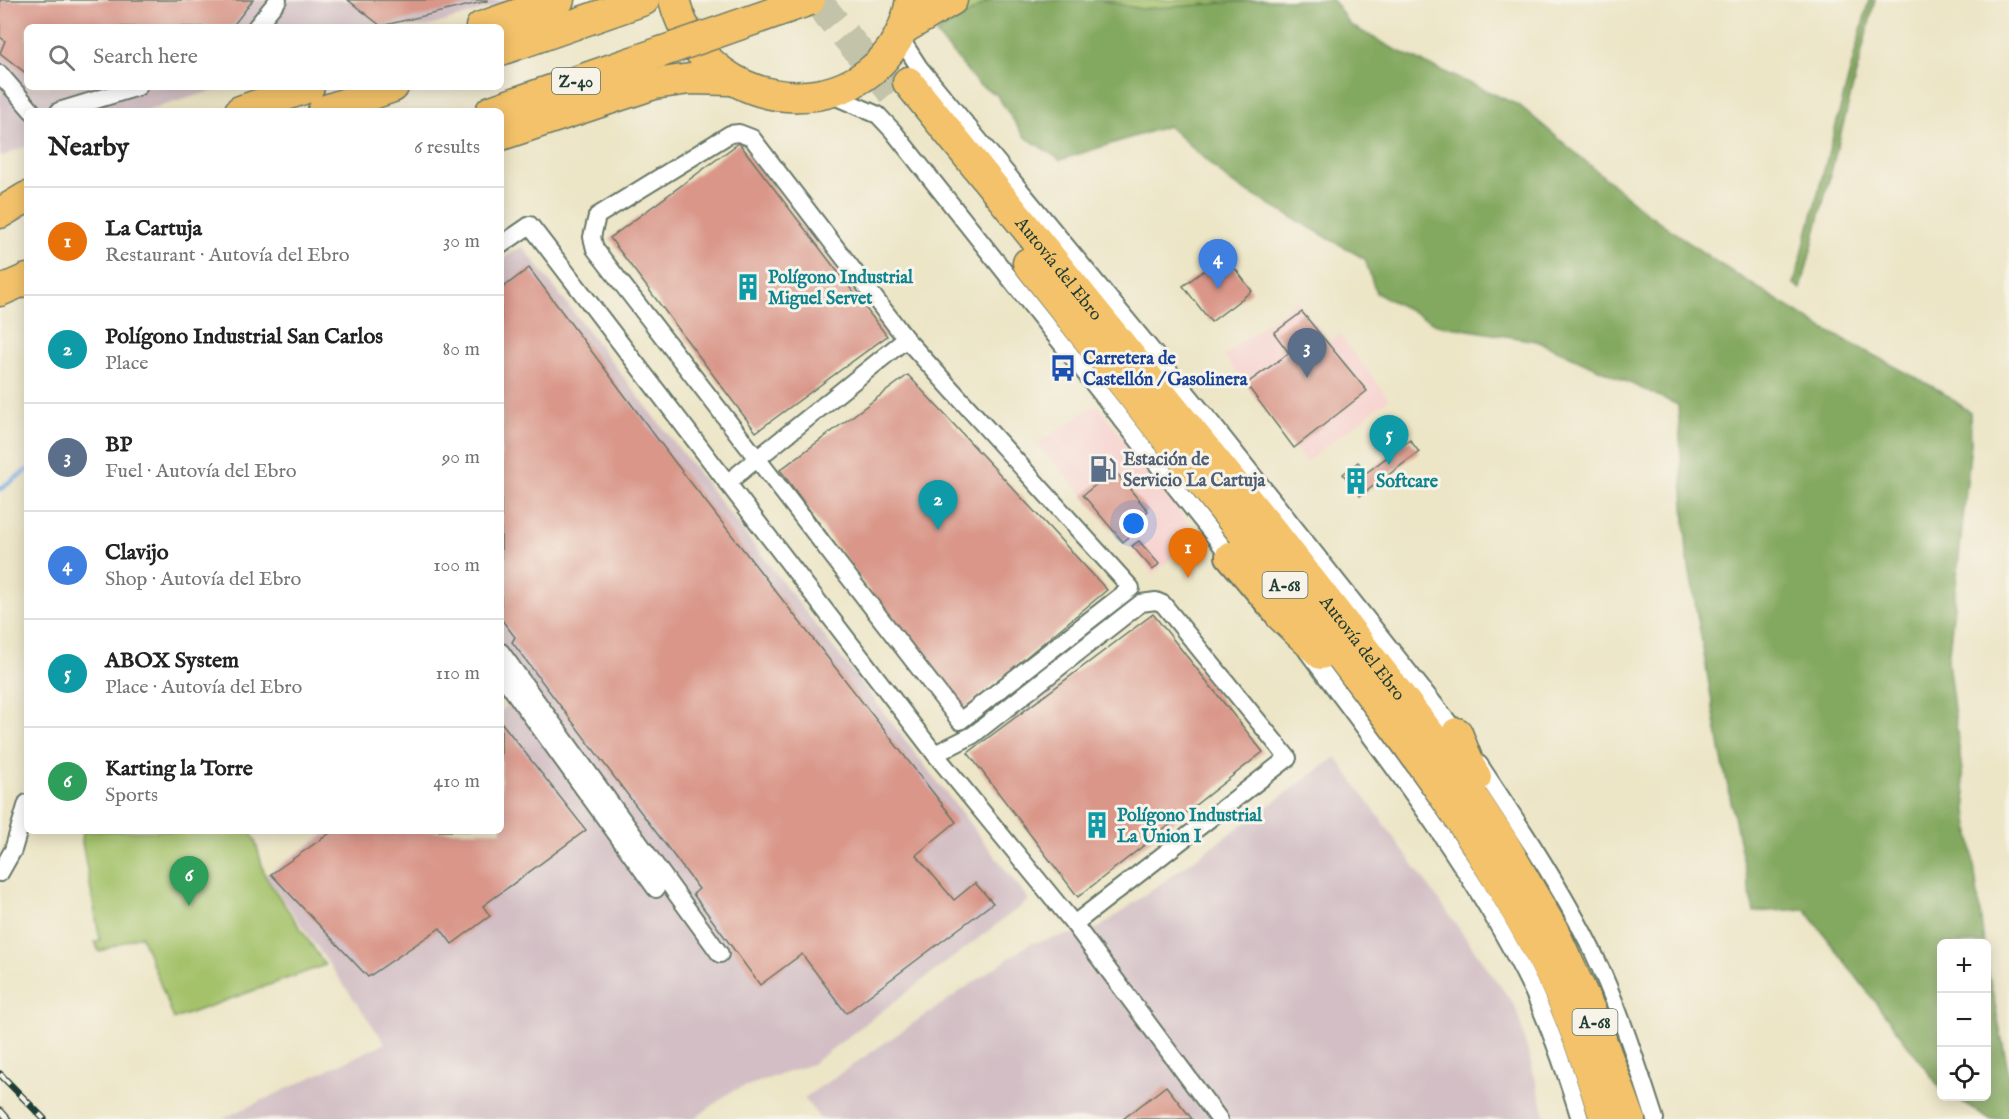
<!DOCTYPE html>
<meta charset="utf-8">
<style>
:root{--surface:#fff;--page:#f2f2f2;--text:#222;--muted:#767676;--line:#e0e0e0;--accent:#7c3aed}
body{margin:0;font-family:"IM FELL English",serif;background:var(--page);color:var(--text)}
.controls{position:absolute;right:18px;bottom:18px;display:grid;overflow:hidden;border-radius:9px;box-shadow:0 3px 15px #0003}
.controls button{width:54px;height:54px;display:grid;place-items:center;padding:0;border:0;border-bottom:2px solid var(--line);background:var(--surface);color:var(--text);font:30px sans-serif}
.you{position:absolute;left:1134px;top:524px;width:21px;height:21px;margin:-15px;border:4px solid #fff;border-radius:50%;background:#1a73e8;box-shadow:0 0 0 9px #1a73e833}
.badge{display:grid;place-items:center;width:39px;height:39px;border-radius:50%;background:var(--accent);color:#fff;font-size:20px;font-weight:700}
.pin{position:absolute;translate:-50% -50px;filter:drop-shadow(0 2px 3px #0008)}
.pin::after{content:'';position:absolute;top:32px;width:21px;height:18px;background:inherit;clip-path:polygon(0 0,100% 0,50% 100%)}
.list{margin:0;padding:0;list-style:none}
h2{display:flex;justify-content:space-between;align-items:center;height:78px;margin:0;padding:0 24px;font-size:26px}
h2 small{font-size:20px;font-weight:400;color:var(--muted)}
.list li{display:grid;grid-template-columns:39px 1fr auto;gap:18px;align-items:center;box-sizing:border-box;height:108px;padding:0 24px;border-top:2px solid var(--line)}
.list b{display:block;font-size:22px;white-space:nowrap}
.list p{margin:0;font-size:20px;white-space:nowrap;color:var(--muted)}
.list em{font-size:20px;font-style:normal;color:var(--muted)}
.icon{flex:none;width:33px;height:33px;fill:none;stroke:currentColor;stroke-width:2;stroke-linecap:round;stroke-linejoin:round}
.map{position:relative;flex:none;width:2009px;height:1119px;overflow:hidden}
.search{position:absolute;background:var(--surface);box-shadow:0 3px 15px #0003;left:24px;top:24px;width:480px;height:66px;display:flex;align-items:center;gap:15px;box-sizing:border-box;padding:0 21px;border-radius:9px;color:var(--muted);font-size:22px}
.panel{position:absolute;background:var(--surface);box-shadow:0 3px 15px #0003;left:24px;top:108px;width:480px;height:726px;border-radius:9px}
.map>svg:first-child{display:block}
.built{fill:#f7d0ce}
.industrial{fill:#d2bec4}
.green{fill:#a4c26a;stroke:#62804f;stroke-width:1.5}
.forest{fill:#83a85e;stroke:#517249;stroke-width:1.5}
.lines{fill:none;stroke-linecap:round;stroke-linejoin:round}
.stream{stroke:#78abe5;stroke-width:5}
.building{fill:#d99689}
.motorway-tunnel{stroke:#c3c3a9;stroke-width:30;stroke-dasharray:30 15;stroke-linecap:butt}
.minor-casing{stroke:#677867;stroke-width:20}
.trunk-casing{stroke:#677867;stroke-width:32}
.motorway-casing{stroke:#677867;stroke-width:33}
.minor{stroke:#fff;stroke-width:16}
.trunk{stroke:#f3c26a;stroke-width:28}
.motorway{stroke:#f3c26a;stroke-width:30}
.rail-casing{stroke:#1f3d34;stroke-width:7}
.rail{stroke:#f7f3e8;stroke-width:4.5;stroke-dasharray:14;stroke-linecap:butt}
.motorway-bridge-casing{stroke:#677867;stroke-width:33;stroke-linecap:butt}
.motorway-bridge{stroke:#f3c26a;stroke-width:30}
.labels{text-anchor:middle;stroke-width:6;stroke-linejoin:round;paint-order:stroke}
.shield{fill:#f7f3e8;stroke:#60746a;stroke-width:1.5}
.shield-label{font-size:16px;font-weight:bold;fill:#1f3d34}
.street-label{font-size:18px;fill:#1f3d34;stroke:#f7f3e8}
.culture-label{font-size:18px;font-weight:bold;fill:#0d838f;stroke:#f7f3e8;text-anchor:start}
.transit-label{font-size:18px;font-weight:bold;fill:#164399;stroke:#f7f3e8;text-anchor:start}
.service-label{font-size:18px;font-weight:bold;fill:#4e5e75;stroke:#f7f3e8;text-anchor:start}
</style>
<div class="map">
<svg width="2009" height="1119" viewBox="0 0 2009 1119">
<rect width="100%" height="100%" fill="#f7f3e8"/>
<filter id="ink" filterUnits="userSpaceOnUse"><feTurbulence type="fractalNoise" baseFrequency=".0167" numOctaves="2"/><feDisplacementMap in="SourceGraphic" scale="12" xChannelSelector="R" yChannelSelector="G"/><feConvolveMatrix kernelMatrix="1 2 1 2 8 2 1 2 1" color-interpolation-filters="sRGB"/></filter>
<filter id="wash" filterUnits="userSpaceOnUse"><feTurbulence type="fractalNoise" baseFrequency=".008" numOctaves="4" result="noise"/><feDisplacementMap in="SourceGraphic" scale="24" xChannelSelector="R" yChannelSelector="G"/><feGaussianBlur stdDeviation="1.35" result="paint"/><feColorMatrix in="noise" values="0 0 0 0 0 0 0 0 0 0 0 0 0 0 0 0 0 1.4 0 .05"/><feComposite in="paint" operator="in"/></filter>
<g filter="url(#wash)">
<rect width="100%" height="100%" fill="#ece5c6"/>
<g class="built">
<path d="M1297 300 1329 342 1339 334 1389 399 1306 462 1224 356Z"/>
<path d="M1097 404 1196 534 1154 574 1037 444Z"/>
</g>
<g class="industrial">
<path d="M0 0H517L426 27H27V87H225L145 111H27V146L0 157Z"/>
<path d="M522 246 1029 900 812 1064 732 1091 694 1119H222L385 1043 266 875 329 831H501V711L513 702 501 685V260Z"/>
<path d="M1336 757 1516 1008 1546 1119H820L804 1098 1031 943 1099 928Z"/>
</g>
<g class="green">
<path d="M934 0H990L936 34Z"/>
<path d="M1099 0H1264L1142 9Z"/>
<path d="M83 831H250L255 840 265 876 325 965 174 1019 141 935 99 952 95 942 100 940 82 842Z"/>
</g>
<g class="forest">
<path d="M990 0H1099L1142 9 1264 0H1333L1350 25 1396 50 1520 106 1643 210 1718 263 1822 328 1939 390 1970 412 1971 443 1948 662 1984 943 1942 944 1941 1089 1805 909 1754 912 1720 749 1687 555 1678 405 1537 341 1438 325 1376 293 1365 259 1230 182 1168 126 1060 160 1024 136 996 94 979 85 936 34Z"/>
<path d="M1869 0H1875L1801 289 1794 284Z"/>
<path d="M1987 966 2009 1074V1119H1990L1954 1097 1986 1096Z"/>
</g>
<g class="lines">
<path class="stream" d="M0 489 27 470"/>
</g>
<g id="blocks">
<g class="building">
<path d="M0 0H253L232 27H27V74L0 53 5 41 0 37Z"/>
<path d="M348 0H487V1L381 26Z"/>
<path d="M739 143 887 336 756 432 610 238Z"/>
<path d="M1225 255 1252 291 1211 322 1183 286Z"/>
<path d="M529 268 674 461 956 822 916 855 954 900 975 883 993 903 846 1013 802 954 760 985 693 894 699 889 512 642 515 637 501 619V289Z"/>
<path d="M1302 312 1367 391 1294 448 1246 384 1289 353 1274 333Z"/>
<path d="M908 375 1107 590 959 713 780 470Z"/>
<path d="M1410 440 1419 452 1360 496 1343 474 1358 462 1366 473Z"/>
<path d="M1114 470 1148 511 1126 530 1131 535 1123 542 1083 495Z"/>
<path d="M1139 541 1159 564 1153 570 1132 546Z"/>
<path d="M1153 614 1263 752 1078 897 968 753Z"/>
<path d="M501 722 586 830 483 906 490 916 452 944 440 928 368 977 271 874 333 831H501Z"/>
<path d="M1166 1086 1192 1119H1123Z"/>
</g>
</g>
</g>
<g filter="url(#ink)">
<use href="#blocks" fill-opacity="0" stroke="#677867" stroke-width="1.5"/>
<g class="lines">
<path class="motorway-tunnel" d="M816 0 894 94"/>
<defs>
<g id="minor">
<path d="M256 27 278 0"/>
<path d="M899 36 919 67 1210 421 1461 738"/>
<path d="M0 74 32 111"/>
<path d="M827 93 878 115 893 131 1230 556"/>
<path d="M59 111 138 87"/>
<path d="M739 133 752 138 906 339 1131 588 960 721 595 249 592 237 597 216 730 134Z"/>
<path d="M501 245 530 225 935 754 1074 924 1219 1119"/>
<path d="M727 483 906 339"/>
<path d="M1307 651C1389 760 1473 868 1533 991 1552 1032 1567 1076 1580 1119"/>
<path d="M501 652 720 954"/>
<path d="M501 674 656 889"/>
<path d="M935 754 973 735 1141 603 1156 601 1163 604 1288 758 1074 924"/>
<path d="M1479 764C1519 824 1561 887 1593 952 1618 1005 1637 1063 1655 1119"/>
<path d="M0 873 13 850 27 803"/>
</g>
<path id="trunk" d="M1230 556 1281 616"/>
<g id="motorway">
<path d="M674 0C709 130 889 127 911 0"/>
<path d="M481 27 559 0"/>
<path d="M903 29 952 0"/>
<path d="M501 50 644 0"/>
<path id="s1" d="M908 82 1276 536 1439 746 1502 841 1552 928 1591 1012 1630 1119"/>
<path d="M240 111 309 87"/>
<path d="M323 111 393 87"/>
<path d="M491 111 661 52"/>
<path d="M501 135 654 84 690 79 731 80"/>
<path d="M0 213 27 197"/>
<path d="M1028 263C1104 359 1179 455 1256 549 1365 685 1474 821 1552 977 1574 1022 1590 1072 1605 1119"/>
<path d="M0 291 27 279"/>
<path d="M1281 616 1321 654"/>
<path d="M1457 733 1470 767 1476 777"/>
</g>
</defs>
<use href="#minor" class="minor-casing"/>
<use href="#trunk" class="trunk-casing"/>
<use href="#motorway" class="motorway-casing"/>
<use href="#minor" class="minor"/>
<use href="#trunk" class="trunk"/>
<use href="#motorway" class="motorway"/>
<defs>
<g id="rail">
<path d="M0 1074 44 1119"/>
<path d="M0 1110 8 1119"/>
</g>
</defs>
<use href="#rail" class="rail-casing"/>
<use href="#rail" class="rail"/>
<defs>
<path id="motorway-bridge" d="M661 52 810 0"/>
</defs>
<use href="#motorway-bridge" class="motorway-bridge-casing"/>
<use href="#motorway-bridge" class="motorway-bridge"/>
</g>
</g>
<defs>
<symbol id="building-bare" viewBox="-9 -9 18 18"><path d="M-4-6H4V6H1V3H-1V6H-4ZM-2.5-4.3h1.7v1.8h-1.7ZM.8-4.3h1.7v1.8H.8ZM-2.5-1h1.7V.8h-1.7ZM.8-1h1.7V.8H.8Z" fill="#0f9aa8" stroke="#f7f3e8" stroke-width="2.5" paint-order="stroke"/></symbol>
<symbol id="bus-bare" viewBox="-9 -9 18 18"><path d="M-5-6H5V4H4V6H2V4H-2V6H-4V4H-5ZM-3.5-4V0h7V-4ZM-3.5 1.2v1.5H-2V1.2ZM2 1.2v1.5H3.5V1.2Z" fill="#1a4fb4" stroke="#f7f3e8" stroke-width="2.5" paint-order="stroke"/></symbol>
<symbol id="fuel-bare" viewBox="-9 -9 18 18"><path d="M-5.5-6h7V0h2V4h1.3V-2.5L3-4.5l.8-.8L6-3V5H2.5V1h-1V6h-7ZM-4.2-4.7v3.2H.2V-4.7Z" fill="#5c6f8a" stroke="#f7f3e8" stroke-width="2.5" paint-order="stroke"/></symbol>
</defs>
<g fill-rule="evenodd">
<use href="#building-bare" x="729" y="268" width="38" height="38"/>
<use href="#bus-bare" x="1044" y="349" width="38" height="38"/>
<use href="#fuel-bare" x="1084" y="450" width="38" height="38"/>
<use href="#building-bare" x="1337" y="462" width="38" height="38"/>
<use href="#building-bare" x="1078" y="806" width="38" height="38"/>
</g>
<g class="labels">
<g class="shield">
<rect x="552" y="68" width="48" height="26" rx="4.5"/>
<rect x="1262.5" y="572" width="45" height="26" rx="4.5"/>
<rect x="1572.5" y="1009" width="45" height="26" rx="4.5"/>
</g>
<g class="shield-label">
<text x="576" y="87">Z-40</text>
<text x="1285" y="591">A-68</text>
<text x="1595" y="1028">A-68</text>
</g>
<g class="street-label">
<text dy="6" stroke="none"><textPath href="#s1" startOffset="240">Autovía del Ebro</textPath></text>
<text dy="6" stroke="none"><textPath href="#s1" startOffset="726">Autovía del Ebro</textPath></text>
</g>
<g class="culture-label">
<text x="768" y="283">Polígono Industrial<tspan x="768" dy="21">Miguel Servet</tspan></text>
<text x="1376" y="487">Softcare</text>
<text x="1117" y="821">Polígono Industrial<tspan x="1117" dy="21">La Union I</tspan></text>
</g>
<g class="transit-label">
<text x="1083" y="364">Carretera de<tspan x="1083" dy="21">Castellón / Gasolinera</tspan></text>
</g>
<g class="service-label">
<text x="1123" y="465">Estación de<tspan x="1123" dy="21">Servicio La Cartuja</tspan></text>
</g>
</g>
</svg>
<div class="controls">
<button>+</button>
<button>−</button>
<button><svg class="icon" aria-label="locate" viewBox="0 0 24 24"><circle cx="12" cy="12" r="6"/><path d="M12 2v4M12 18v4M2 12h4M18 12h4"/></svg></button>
</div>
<div class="you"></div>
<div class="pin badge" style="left:1188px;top:578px;background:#e8710a">1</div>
<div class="pin badge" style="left:938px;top:530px;background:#0f9aa8">2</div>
<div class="pin badge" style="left:1307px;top:378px;background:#5c6f8a">3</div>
<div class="pin badge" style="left:1218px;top:289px;background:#3f7fe0">4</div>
<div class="pin badge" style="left:1389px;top:465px;background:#0f9aa8">5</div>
<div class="pin badge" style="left:189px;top:906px;background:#2e9e5b">6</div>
<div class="search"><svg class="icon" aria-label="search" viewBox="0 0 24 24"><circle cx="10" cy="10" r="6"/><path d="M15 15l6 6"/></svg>Search here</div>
<section class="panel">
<h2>Nearby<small>6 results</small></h2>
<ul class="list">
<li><span class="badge" style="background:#e8710a">1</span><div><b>La Cartuja</b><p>Restaurant · Autovía del Ebro</p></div><em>30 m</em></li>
<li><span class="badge" style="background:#0f9aa8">2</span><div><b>Polígono Industrial San Carlos</b><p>Place</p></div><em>80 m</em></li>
<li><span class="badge" style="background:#5c6f8a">3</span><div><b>BP</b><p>Fuel · Autovía del Ebro</p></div><em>90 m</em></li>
<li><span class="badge" style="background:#3f7fe0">4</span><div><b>Clavijo</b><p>Shop · Autovía del Ebro</p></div><em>100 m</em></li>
<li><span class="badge" style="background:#0f9aa8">5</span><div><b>ABOX System</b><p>Place · Autovía del Ebro</p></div><em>110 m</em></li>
<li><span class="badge" style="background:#2e9e5b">6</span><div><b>Karting la Torre</b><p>Sports</p></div><em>410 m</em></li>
</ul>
</section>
</div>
